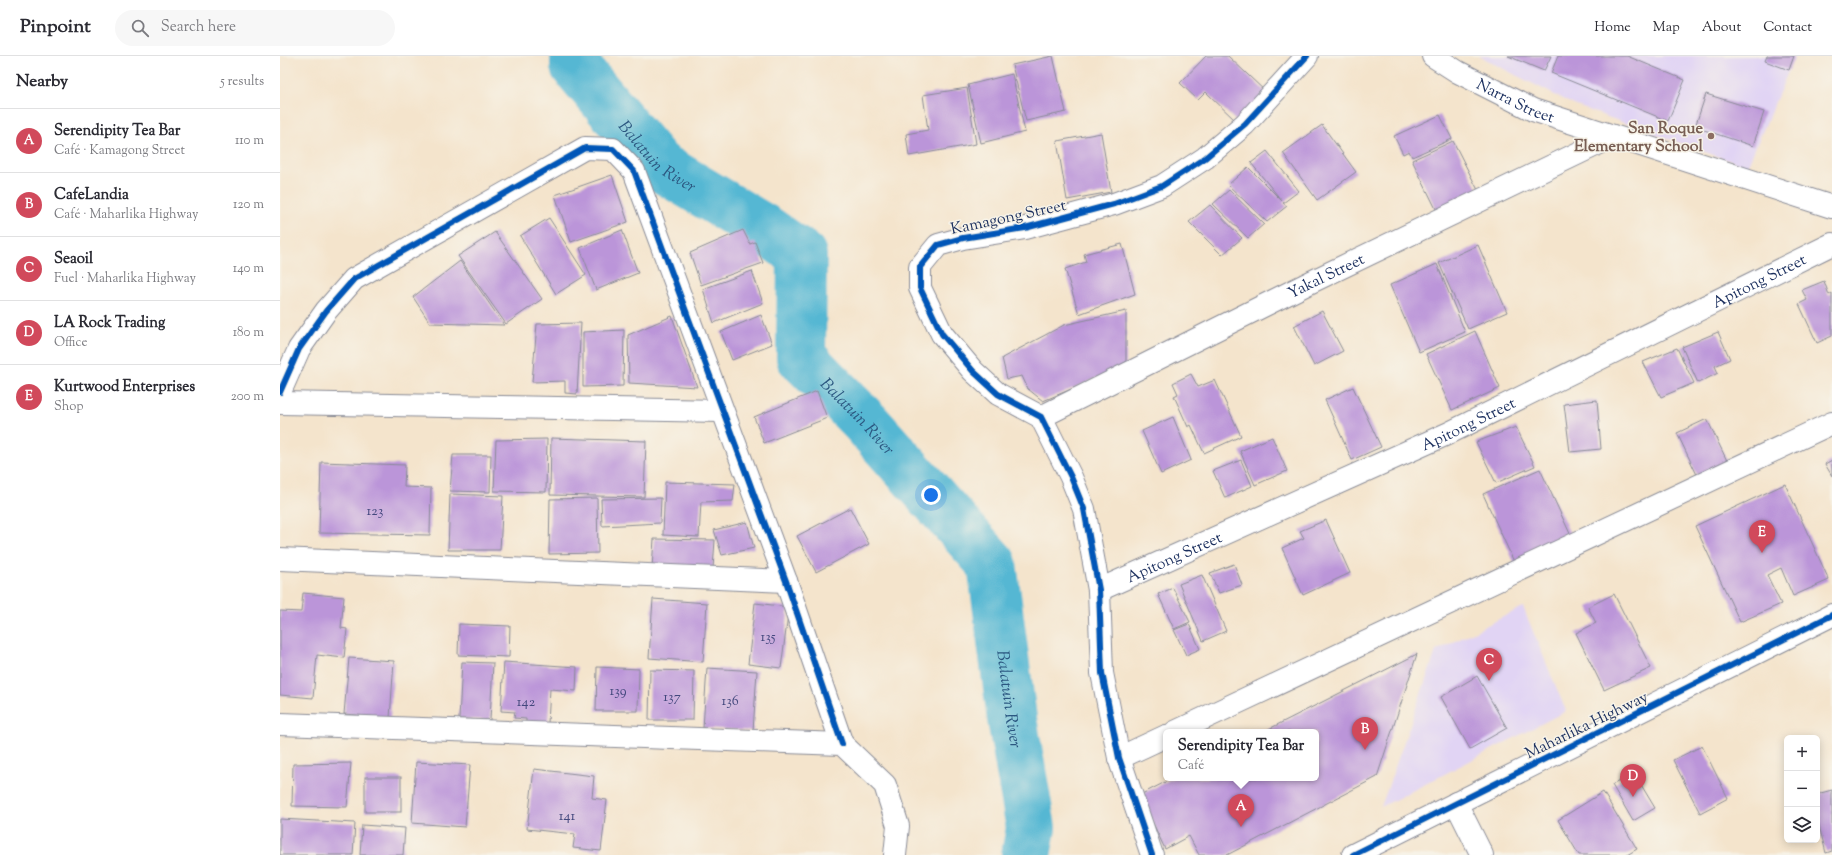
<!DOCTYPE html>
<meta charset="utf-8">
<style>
:root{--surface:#fff;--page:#f7f7f7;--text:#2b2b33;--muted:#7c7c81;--line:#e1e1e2;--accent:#d1495b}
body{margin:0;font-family:"Sorts Mill Goudy",serif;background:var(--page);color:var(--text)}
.controls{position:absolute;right:12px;bottom:12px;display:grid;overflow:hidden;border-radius:6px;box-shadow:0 2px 10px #0003}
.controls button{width:36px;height:36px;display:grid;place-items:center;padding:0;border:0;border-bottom:1px solid var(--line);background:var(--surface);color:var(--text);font:20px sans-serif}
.you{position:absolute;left:651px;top:439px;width:14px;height:14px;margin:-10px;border:3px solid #fff;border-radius:50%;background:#1a73e8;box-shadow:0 0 0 6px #1a73e833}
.badge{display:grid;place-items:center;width:26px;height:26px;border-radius:50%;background:var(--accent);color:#fff;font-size:13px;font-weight:700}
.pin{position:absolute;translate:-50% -33px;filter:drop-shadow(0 1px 2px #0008)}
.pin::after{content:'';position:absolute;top:21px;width:14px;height:12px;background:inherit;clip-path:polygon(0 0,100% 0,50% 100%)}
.popup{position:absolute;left:883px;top:673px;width:156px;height:52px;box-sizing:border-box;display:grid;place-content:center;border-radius:6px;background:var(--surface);filter:drop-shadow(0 1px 3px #0005);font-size:13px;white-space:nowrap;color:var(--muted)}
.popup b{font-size:15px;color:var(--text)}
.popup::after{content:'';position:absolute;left:50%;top:100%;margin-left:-8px;border:8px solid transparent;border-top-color:var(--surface)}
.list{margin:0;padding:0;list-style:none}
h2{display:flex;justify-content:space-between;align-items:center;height:52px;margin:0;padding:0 16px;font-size:17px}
h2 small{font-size:13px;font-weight:400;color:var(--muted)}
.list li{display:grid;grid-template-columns:26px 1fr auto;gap:12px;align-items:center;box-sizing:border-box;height:64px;padding:0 16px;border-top:1px solid var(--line)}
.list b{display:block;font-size:15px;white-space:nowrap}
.list p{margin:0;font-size:13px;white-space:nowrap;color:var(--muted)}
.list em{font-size:13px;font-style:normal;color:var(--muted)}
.icon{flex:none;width:22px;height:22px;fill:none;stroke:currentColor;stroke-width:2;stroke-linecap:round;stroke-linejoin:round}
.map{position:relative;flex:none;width:1552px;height:799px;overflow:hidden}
header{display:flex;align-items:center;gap:24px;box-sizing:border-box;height:56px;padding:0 20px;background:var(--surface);border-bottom:1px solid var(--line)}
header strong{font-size:19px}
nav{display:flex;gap:22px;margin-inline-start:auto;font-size:14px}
.search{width:280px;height:36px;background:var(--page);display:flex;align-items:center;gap:10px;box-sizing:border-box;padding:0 14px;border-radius:22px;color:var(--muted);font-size:15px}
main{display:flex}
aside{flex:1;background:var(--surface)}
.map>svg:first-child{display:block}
.built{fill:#e1d4f4}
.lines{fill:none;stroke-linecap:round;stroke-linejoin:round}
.river{stroke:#54b7d3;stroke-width:50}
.building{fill:#bb95d9}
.minor-casing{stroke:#888a95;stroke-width:24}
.primary-casing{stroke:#888a95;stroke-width:24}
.minor{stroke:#fff;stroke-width:22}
.primary{stroke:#fff;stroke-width:22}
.cycleway-casing{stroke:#f7f3e8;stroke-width:8}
.cycleway{stroke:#0057b8;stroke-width:6}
.education-dot{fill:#8d6e63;stroke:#f7f3e8;stroke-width:1.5}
.labels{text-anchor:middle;stroke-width:3;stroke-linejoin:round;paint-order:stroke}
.number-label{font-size:14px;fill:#43487d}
.street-label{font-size:16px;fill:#1b2f5e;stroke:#f7f3e8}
.education-label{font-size:16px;font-weight:bold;fill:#785e54;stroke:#f7f3e8;text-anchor:end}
.water-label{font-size:17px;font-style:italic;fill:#2c5881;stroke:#f7f3e8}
</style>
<header>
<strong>Pinpoint</strong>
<div class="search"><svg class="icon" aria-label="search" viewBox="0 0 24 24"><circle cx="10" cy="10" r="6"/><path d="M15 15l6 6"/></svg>Search here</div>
<nav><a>Home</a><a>Map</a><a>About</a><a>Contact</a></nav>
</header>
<main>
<aside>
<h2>Nearby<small>5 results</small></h2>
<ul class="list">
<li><span class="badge">A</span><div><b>Serendipity Tea Bar</b><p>Café · Kamagong Street</p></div><em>110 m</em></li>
<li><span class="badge">B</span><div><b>CafeLandia</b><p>Café · Maharlika Highway</p></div><em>120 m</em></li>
<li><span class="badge">C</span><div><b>Seaoil</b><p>Fuel · Maharlika Highway</p></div><em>140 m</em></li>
<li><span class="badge">D</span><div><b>LA Rock Trading</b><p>Office</p></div><em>180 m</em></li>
<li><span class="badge">E</span><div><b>Kurtwood Enterprises</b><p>Shop</p></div><em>200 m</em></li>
</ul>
</aside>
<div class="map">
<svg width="1552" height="799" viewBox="0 0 1552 799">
<rect width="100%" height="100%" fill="#f7f3e8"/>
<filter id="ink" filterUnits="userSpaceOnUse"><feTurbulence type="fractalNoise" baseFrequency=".025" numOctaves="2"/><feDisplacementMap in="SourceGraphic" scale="8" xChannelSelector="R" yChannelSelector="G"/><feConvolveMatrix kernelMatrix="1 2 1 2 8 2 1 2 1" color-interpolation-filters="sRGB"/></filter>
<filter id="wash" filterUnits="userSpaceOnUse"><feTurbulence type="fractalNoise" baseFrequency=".012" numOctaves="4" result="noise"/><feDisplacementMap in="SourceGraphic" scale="16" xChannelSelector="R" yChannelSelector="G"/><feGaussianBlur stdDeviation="0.9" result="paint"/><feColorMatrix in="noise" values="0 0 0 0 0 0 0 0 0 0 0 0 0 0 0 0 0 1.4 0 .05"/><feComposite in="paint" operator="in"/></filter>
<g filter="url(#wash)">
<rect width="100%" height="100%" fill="#f4e4cc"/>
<g class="built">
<path d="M1199 0H1515L1467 111 1294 49Z"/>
<path d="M1243 551 1286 655 1101 751 1156 595Z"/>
</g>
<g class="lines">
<path class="river" id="s1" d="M295 0V10L379 110 486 174 522 199 521 301 585 366 712 508 732 663 751 772 746 799"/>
</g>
<g id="blocks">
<g class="building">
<path d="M773 0 786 56 746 65 732 9Z"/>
<path d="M926 0H948L987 37 958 67 926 36 918 44 900 27Z"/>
<path d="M1228 0H1271L1264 15Z"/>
<path d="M1278 0H1347L1405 24 1388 65 1271 17Z"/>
<path d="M1487 0H1514L1509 14 1485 5Z"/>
<path d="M732 18 745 76 701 87 688 29Z"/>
<path d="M687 32 696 88 629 100 626 78 648 74 643 39Z"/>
<path d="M1426 38 1484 56 1473 90 1415 71Z"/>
<path d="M1160 59 1172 83 1132 101 1129 95 1123 98 1114 80Z"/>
<path d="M1042 69 1076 116 1037 144 1003 97Z"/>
<path d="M821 77 831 136 787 144 777 85Z"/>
<path d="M1173 85 1199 136 1157 155 1132 104Z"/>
<path d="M987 95 1019 135 1003 147 1007 150 987 166 948 129 968 111 1002 145 971 107Z"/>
<path d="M332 119 348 166 291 186 275 139Z"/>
<path d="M949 134 984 168 968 182 933 148Z"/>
<path d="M930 149 962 182 942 199 909 166Z"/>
<path d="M269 162 306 219 276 238 240 180Z"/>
<path d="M342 174 358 217 316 234 300 192Z"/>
<path d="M463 174 470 188 475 186 483 207 421 229 410 197Z"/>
<path d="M215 176 262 243 226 268 178 200Z"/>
<path d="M842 188 855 238 799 258 785 213 806 206 804 198Z"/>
<path d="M1198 189 1227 256 1188 273 1159 207Z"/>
<path d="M180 205 224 269 150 267 133 241Z"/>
<path d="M1157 208 1185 276 1139 296 1110 229Z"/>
<path d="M472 215 483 247 434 267 423 233Z"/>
<path d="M1544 225 1549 239 1552 237V280L1537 287 1519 248 1527 244 1522 234Z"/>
<path d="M846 255V310L763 345 748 333 742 320 727 323 722 302 784 269Z"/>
<path d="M1042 255 1063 295 1034 310 1014 270Z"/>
<path d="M481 259 492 288 452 304 441 276Z"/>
<path d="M392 260 417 331 349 327 348 279Z"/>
<path d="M301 267 297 338 285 337V325L252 326 257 268Z"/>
<path d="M344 274 343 330 303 331V276Z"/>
<path d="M1195 275 1220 332 1172 354 1146 298Z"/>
<path d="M1438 276 1450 303 1435 310 1438 317 1418 327 1402 291Z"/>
<path d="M1397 292 1414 327 1381 341 1363 306Z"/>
<path d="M911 318 918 331 935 324 961 380 924 397 911 369 908 371 894 340 898 338 893 327Z"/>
<path d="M1073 331 1101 391 1072 404 1045 344Z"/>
<path d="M537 335 547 362 484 387 474 361Z"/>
<path d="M1317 344 1321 393 1290 396 1284 348Z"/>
<path d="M893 361 911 404 881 418 862 375Z"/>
<path d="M1427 363 1449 409 1419 423 1397 377Z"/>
<path d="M1236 371 1255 410 1216 427 1196 386Z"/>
<path d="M992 381 1007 415 975 429 960 395Z"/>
<path d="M271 382 366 385 364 441 270 439Z"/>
<path d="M267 383 266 436 214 435 216 384Z"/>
<path d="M173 399H211L210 436 170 435Z"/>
<path d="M961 404 972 430 945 442 933 415Z"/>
<path d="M1552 404V420L1545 408Z"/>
<path d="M41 406 125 409 124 431 151 432 150 479 39 477Z"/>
<path d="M1260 413 1292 482 1235 508 1203 438Z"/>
<path d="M385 426 455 428 453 445 421 446 419 481 383 479Z"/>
<path d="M1505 428 1549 524 1513 540 1501 512 1487 519 1501 548 1460 566 1415 470Z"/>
<path d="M170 438 223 440 220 494H168Z"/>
<path d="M317 442 318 497 269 498 270 443Z"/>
<path d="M381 442 380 467 322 470 321 443Z"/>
<path d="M570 452 589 488 536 516 517 480Z"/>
<path d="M1046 464 1070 517 1023 539 1002 492 1024 482 1020 475Z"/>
<path d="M467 466 474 492 442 499 434 474Z"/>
<path d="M374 483 435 484 433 512H372Z"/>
<path d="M954 508 962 529 939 537 930 517Z"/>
<path d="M922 519 946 575 923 585 899 528Z"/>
<path d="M893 532 910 566 894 573 878 538Z"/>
<path d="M23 537 64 541 61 572 67 573 64 602 37 599 33 642 0 639V555L21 556Z"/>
<path d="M1334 538 1371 612 1324 634 1296 577 1316 567 1308 551Z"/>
<path d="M373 543 427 547 423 606 369 602Z"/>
<path d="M475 547 509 551 501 612 468 608Z"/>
<path d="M179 568 230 570 229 601 178 599Z"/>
<path d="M909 568 920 593 906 599 894 574Z"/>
<path d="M1137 598 1097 721 947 799H919L909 780 885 793 860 739 893 722H1036V676H983Z"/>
<path d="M69 602 114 605 110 662 64 658Z"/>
<path d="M182 606 213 607 210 664 179 663Z"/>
<path d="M224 606 297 611 296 635 270 633 268 667 246 666V663L234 662 235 656 221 655Z"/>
<path d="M317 611 359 613 358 655H316Z"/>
<path d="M427 612 477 615 473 675 423 672Z"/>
<path d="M370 614 414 615 413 664H369Z"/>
<path d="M1197 620 1227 672 1190 693 1161 641Z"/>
<path d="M1422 690 1448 742 1420 757 1393 704Z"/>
<path d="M136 706 190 709 185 771 132 767Z"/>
<path d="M71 707 67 751 12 750 13 708Z"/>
<path d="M254 713 314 720 312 742 327 744 321 795 293 792 295 778 247 773Z"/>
<path d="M1354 717 1375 752 1353 765 1332 729Z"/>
<rect x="85" y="721" width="36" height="35"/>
<path d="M1552 734V795L1546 797 1537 762V738Z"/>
<path d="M1323 736 1357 793 1347 799H1299L1278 764Z"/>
<path d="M0 763 75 767 73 799H0Z"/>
<path d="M82 769 125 772 123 799H80Z"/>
</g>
</g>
</g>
<g filter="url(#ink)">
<use href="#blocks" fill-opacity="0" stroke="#888a95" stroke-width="1"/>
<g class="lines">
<defs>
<g id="minor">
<path id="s2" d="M1153 0 1178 16 1253 54 1552 151"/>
<path d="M0 336 19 293 46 255 74 223 305 92 333 93 354 115 506 525 562 688"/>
<path d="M0 347 442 355"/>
<path id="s3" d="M761 361 1031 226 1332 81"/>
<path d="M0 503 506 525"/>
<path id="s4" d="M819 534 1167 378 1552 188"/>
<path d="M0 668 562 688 605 729 618 770 615 799"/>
<path d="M895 676 1552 367"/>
<path d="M839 702 886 680"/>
<path d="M1176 747 1202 799"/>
<path d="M872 799 839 702 822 617 819 534 804 453 791 421 761 361 718 338 693 315 662 278 640 232V211L658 189 683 182 745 172 834 148 882 130 925 102 965 68 1027 0"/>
</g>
<path id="primary" d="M1073 799 1552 559"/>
</defs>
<use href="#minor" class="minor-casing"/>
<use href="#primary" class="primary-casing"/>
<use href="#minor" class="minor"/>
<use href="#primary" class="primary"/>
<defs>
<g id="cycleway">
<path d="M0 336 19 293 46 255 74 223 305 92 333 93 354 115 506 525 562 688"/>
<path d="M872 799 839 702 822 617 819 534 804 453 791 421 761 361 718 338 693 315 662 278 640 232V211L658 189 683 182 745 172 834 148 882 130 925 102 965 68 1027 0"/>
<path d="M1073 799 1552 559"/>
</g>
</defs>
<use href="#cycleway" class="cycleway-casing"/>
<use href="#cycleway" class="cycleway"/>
</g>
</g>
<circle class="education-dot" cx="1431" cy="80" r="4"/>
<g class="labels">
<g class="number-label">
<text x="95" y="459">123</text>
<text x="488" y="585">135</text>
<text x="338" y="639">139</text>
<text x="392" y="645">137</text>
<text x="450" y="649">136</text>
<text x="246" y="650">142</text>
<text x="287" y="764">141</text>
</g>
<g class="street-label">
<text dy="6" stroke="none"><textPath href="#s2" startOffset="94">Narra Street</textPath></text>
<text transform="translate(728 160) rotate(-12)" y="6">Kamagong Street</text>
<text dy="6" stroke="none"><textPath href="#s3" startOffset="318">Yakal Street</textPath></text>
<text dy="6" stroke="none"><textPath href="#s4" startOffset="729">Apitong Street</textPath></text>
<text dy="6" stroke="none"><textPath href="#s4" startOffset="405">Apitong Street</textPath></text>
<text dy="6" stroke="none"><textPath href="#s4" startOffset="82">Apitong Street</textPath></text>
<text transform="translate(1306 668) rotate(-26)" y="6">Maharlika Highway</text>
</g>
<g class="education-label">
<text x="1423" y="77">San Roque<tspan x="1423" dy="18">Elementary School</tspan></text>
</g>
<g class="water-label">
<text dy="6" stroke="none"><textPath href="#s1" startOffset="133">Balatuin River</textPath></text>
<text dy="6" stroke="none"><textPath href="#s1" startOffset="493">Balatuin River</textPath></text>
<text dy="6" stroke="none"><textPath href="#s1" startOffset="829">Balatuin River</textPath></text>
</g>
</g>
</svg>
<div class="controls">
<button>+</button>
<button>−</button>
<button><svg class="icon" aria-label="layers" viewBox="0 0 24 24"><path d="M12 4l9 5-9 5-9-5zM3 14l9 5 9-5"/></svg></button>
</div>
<div class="you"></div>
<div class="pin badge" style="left:961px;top:771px">A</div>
<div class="popup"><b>Serendipity Tea Bar</b>Café</div>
<div class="pin badge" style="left:1085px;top:694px">B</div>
<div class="pin badge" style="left:1209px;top:625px">C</div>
<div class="pin badge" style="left:1353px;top:741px">D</div>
<div class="pin badge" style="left:1482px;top:497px">E</div>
</div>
</main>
